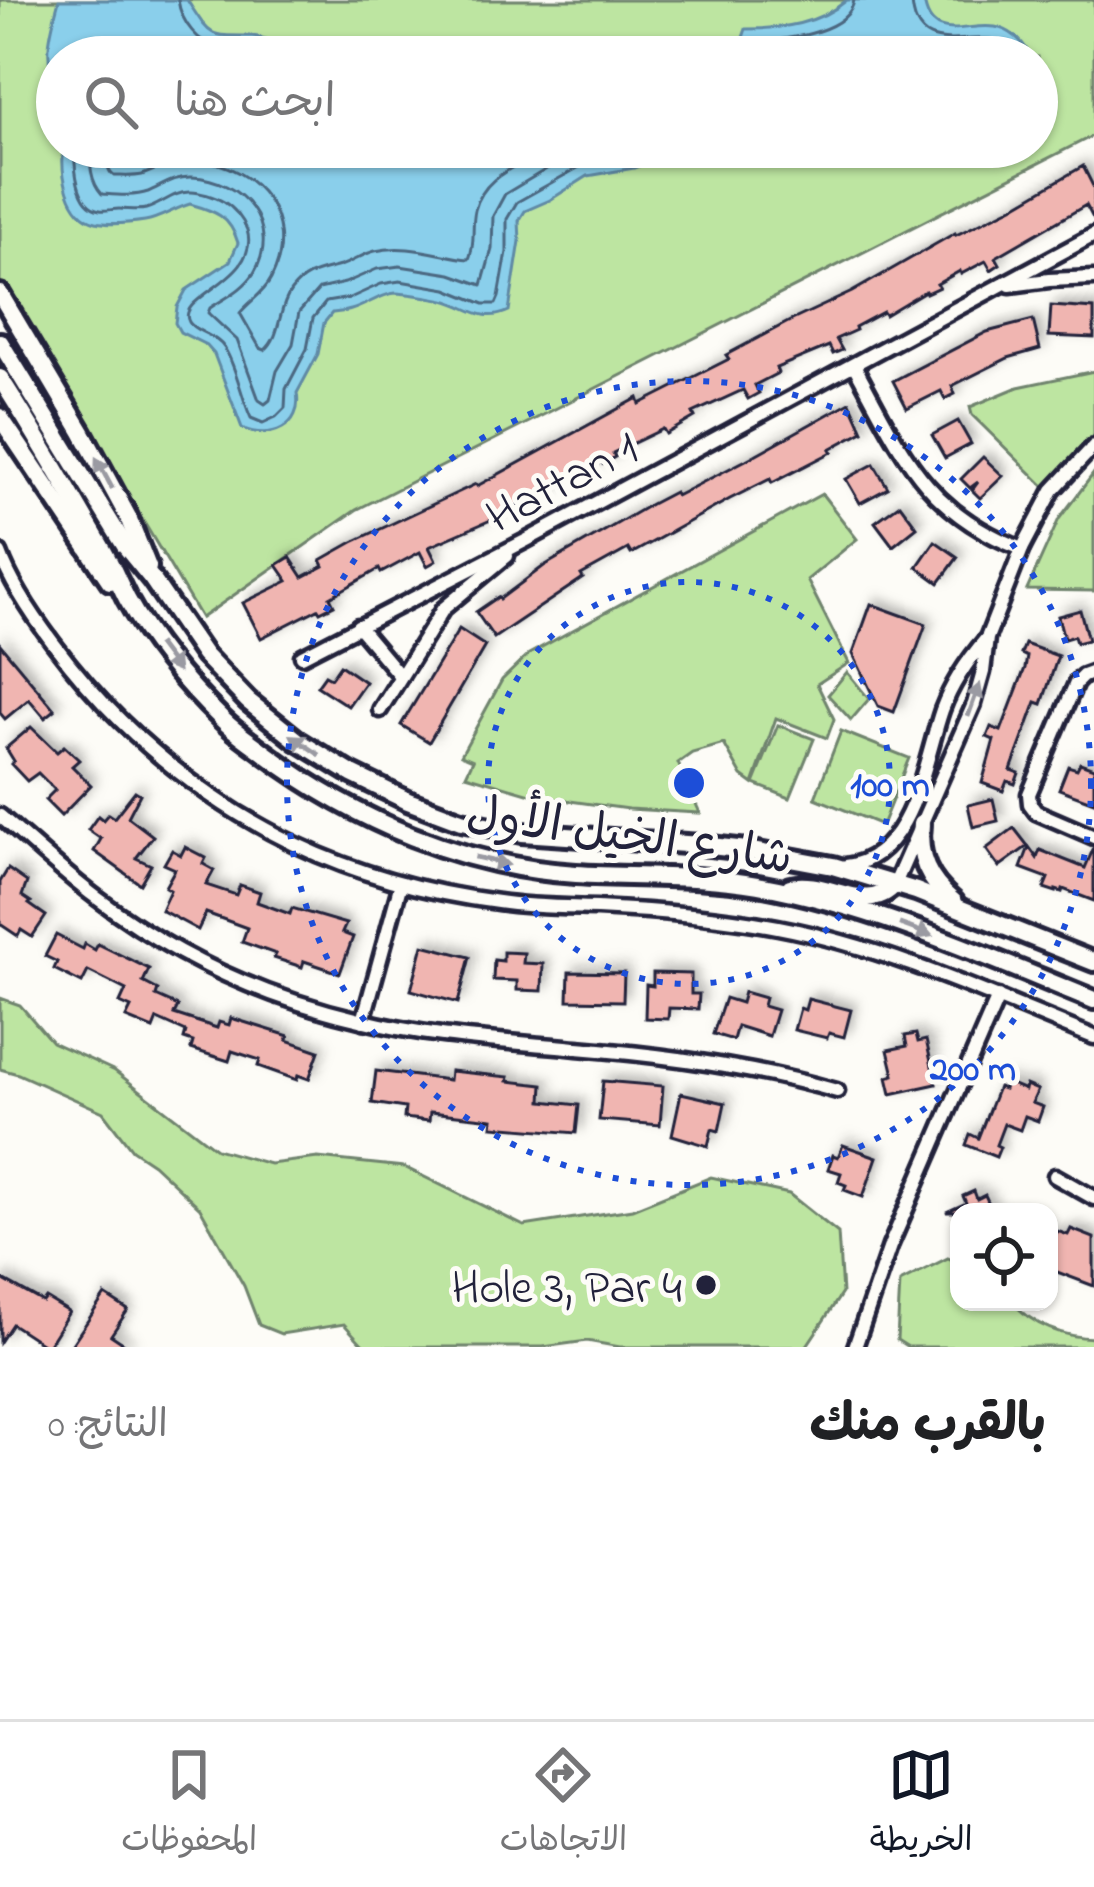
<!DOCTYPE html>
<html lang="ar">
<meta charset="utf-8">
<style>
:root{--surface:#fff;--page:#f6f6f6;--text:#202124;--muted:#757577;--line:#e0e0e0;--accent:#111827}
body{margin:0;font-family:"Indie Flower","Playpen Sans Arabic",sans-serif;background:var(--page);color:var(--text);direction:rtl}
.controls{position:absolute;right:36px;bottom:36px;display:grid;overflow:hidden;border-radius:24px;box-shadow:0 3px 9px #0004}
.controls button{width:108px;height:108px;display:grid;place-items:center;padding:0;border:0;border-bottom:3px solid var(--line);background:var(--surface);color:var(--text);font:60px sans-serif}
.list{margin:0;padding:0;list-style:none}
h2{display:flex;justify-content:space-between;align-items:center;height:156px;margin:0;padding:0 48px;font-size:51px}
h2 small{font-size:39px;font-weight:400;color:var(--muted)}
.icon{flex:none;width:66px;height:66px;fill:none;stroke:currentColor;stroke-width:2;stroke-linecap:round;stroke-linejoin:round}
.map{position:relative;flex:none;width:1094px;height:1347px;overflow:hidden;direction:ltr}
.search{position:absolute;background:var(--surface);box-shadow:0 3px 9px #0004;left:36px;right:36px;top:36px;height:132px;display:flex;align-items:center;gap:30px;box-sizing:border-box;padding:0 42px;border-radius:66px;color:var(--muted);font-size:45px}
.sheet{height:372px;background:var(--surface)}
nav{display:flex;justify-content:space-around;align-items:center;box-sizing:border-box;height:168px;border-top:3px solid var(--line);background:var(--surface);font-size:33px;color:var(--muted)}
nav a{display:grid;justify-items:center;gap:6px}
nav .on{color:var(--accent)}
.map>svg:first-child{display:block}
.green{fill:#bde5a1;stroke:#70846e;stroke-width:3;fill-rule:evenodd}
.water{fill:#8acfeb;stroke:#608aa5;stroke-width:3}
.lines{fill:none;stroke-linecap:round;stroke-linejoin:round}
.shore{stroke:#4c6781;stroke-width:3}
.building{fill:#f0b5b1;stroke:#22223b;stroke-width:3;filter:url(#shadow)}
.street-casing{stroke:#22223b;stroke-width:21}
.secondary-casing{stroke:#22223b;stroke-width:26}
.street{stroke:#fdfcf7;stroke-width:12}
.secondary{stroke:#fdfcf7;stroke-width:16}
.oneway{fill:#9a9aa2}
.ring{fill:none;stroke:#1d4ed8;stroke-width:6;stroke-dasharray:6 12}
.poi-dot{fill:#22223b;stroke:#fdfcf7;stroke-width:4.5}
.labels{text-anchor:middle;stroke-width:10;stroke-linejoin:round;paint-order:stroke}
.street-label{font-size:48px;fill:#22223b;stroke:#fdfcf7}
.poi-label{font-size:48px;fill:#22223b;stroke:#fdfcf7;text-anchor:end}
.centre{fill:#1d4ed8;stroke:#fdfcf7;stroke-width:6}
.ring-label{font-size:36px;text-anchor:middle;font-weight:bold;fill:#1d4ed8;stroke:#fdfcf7;stroke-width:10;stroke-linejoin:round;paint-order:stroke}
</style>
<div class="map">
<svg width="1094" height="1347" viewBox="0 0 1094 1347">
<defs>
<filter id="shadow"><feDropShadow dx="5.5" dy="-5.5" stdDeviation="6" flood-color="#0004"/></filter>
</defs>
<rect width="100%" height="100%" fill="#fdfcf7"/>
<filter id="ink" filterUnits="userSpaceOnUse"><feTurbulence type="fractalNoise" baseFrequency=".00833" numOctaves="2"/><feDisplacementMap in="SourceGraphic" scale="24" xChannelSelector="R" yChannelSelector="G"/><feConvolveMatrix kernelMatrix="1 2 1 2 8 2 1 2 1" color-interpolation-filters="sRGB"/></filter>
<g filter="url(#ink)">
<g class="green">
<path d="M0 0H1094V135L356 510 201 618 0 281ZM57 57H1037V147H57Z"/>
<path d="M1094 371V435L1045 487 972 415 970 407 1018 387Z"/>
<path d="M1094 473V591L1027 590 1059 519Z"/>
<path d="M822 494 857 539 807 580 849 663 817 684 834 719 827 738 776 718 753 784 742 776 724 744 692 753 678 763 700 813 628 809 541 797 466 775 473 760 461 755 502 680 529 654Z"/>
<path d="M847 672 869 699 851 720 828 695Z"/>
<path d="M778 725 814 739 790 798 754 784Z"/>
<path d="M841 731 909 758 882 825 815 798Z"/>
<path d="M0 998 20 1005 52 1042 115 1071 216 1149 270 1164 318 1158 404 1167 524 1226 632 1209 711 1177 789 1194 838 1233 842 1293 806 1347H620L587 1341 543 1347H365L344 1324 281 1334 259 1325 244 1286 200 1208 153 1164 132 1150 103 1112 18 1074 0 1069Z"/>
<path d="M948 1258 959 1263V1302H1013C1032 1326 1065 1337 1094 1338V1347H908L897 1340 900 1282Z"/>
</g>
<g class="water">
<path d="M59 0H187C212 38 207 36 252 36 265 37 279 44 291 49L317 38 338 57H57V93C43 56 49 37 59 0Z"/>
<path d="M847 0H924C930 46 967 22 995 27 1012 30 1024 43 1031 57H753L740 46 746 29C782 29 819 24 847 0Z"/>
<path d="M64 147H679L662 157 634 168 588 176 550 200 525 211 519 221 520 241 509 311C482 324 469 306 444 300 436 298 404 293 396 293 380 294 366 306 351 310 345 312 338 312 332 313L324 323 318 354 297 393C303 427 270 441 242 428L214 354 206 345 180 332 175 323 177 307 186 290 230 261 238 243C230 216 215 211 190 204 175 208 160 219 145 221 132 223 109 225 96 222 67 215 60 171 64 147Z"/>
</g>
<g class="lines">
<g class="shore">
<path d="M178 0C181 22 198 44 221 49 231 52 241 49 251 49 260 49 270 54 279 57"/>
<path d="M912 0C914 59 965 33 995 40 1005 42 1012 49 1018 57"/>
<path d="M760 57 759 46 762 42C788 39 850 32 854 0"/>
<path d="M75 147C74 166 76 206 100 210 106 211 113 209 119 209 127 209 138 211 146 209 161 205 173 192 189 192 198 191 216 197 224 202 234 208 243 219 247 230 262 279 174 296 189 322 194 332 216 334 225 349 237 369 241 396 251 418L263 423 276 417 285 408 286 389 307 349 313 318 326 302 350 298 381 284 400 281 447 289 484 304H496L499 297 507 252V219L517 202 583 165 631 156 656 147"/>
<path d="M90 147C90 164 90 181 102 194 116 195 134 197 148 192 162 186 175 176 192 177 242 179 282 226 254 273 244 289 225 298 210 308L208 313 237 340 259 400 265 404 270 400 277 371 293 344 299 312 319 289 345 283 377 269 400 266 451 274 482 285 492 249 493 216 505 194 575 152 595 147"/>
<path d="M108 147C108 157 105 170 114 176 123 176 133 177 142 175 160 169 175 157 196 159 257 166 301 219 271 279 264 293 250 301 240 313L260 348 265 350C282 335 277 310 291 291 306 272 319 272 340 266 352 262 363 254 375 251 407 243 439 256 469 259 476 242 471 228 475 210 484 174 520 166 547 147"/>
</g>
</g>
<g class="building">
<path d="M1083 166 1094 188V220L1086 205 996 257 1000 264 991 270 986 261 961 274 960 271 937 284 939 287 926 293 925 291 885 315 883 312 855 327 856 330 836 339 842 350 833 354 829 346 776 368 778 373 755 385 759 393 748 399 743 390 693 413 695 417 666 434 663 429 613 453 615 457 603 464 602 461 546 493 544 490 493 519 429 547 436 561 427 566 420 552 381 573 379 569 330 597 334 605 320 612 318 609 261 638 243 603 288 581 277 565 290 557 303 577 324 566 321 560 353 542 476 484 477 486 638 398 640 404 729 359 726 355 790 321 852 292 955 233 956 235 1013 207Z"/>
<path d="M1051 306 1094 309V338L1049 336Z"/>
<path d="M1033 320 1040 349 1008 358 952 386 955 394 945 399 941 391 907 408 893 381 987 332Z"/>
<path d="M850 402 863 431 830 449 832 452 772 483 770 479 730 499 631 554 628 549 581 575 583 578 494 638 476 612 498 597 500 599 544 566 651 504 674 492 676 496 746 460Z"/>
<path d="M958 421 971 444 945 458 932 435Z"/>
<path d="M983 457 1003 476 980 498 972 490 978 482 970 488 961 479Z"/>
<path d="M874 464 888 488 860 503 846 479Z"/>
<path d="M900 504 917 527 893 546 875 522Z"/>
<path d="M935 541 958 557 939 583 917 567Z"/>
<path d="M871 604 926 624 894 712 878 706 853 654Z"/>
<path d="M1080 610 1088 640 1076 643 1074 636 1064 639 1058 616Z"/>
<path d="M459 629 485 646 429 742 401 725Z"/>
<path d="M0 644 55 710 45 718 29 699 5 719 0 713Z"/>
<path d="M1025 644 1058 656 1042 704 1036 702 1011 770 1019 773 1015 784 1007 781 1003 791 982 783 994 740 987 737 991 727 1001 731 1025 668 1027 657 1021 654Z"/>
<path d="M340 665 365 682 348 706 317 686 325 675 331 678Z"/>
<path d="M31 727 57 752 64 746 79 760 72 766 91 785 61 816 45 800 55 790 38 773 27 781 11 764 14 761 6 748Z"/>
<path d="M1080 763 1094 768V802L1059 789 1068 766 1077 769Z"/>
<path d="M135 791 140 794 128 817 153 836 136 858 151 865 140 884 94 851 101 839 88 830 98 816 103 820 108 814 114 818Z"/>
<path d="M993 799 998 821 973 827 968 805Z"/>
<path d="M1014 828 1028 846 999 867 986 849Z"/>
<path d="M185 847 206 858 203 864 214 870 206 885 236 895 240 885 260 892 257 902 290 914 292 908 346 924 342 933 353 937 340 973 304 961 302 967 274 958 276 954 242 942 247 928 206 913 198 930 161 910 170 890 165 887 175 869 164 864 172 850 181 855Z"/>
<path d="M1029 847 1037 858 1040 850 1085 868 1094 847V901L1063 889 1062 892 1056 890V892L1044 888 1048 878 1021 868Z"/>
<path d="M8 869 27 882 22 896 31 902 29 904 46 916 32 937 21 930 18 936 0 924V882Z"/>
<path d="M56 935 83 949 85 944 95 950 98 944 149 969 143 982 158 990 156 996 178 1006 174 1014 217 1028 219 1022 229 1025 231 1018 289 1036 287 1040 319 1051 309 1079 298 1075 297 1080 258 1066 260 1060 232 1051 229 1061 191 1049 193 1042 184 1039 186 1032 157 1019 153 1029 126 1018 131 1008 120 1003 126 990 88 971 82 983 54 969 57 962 45 956Z"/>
<path d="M423 945 470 957 458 1003 411 990Z"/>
<path d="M503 952 524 953 523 963 543 964 542 991 517 990V981L493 980 494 960 503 961Z"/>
<path d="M569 972 624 973 623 1001 568 1000Z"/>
<path d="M653 973 691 974V994H699L698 1009 669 1008 668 1019 645 1018 646 985 653 986Z"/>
<path d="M744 992 765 998 763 1006 777 1010 769 1036 737 1026 733 1040 713 1034 725 998 741 1003Z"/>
<path d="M808 999 851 1010 844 1037 829 1033 827 1038 794 1030 800 1008 805 1010Z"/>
<path d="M916 1034 918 1042 926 1040 936 1084 891 1094 887 1077 894 1075 888 1050 907 1046 905 1036Z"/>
<path d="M376 1071 449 1080 450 1071 509 1077 508 1081 543 1085 542 1101 579 1105 576 1133 492 1126 493 1119 430 1112 429 1121 404 1118 405 1108 372 1103Z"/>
<path d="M603 1081 663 1086 660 1125 599 1120Z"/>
<path d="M1006 1082 1025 1090 1026 1085 1038 1090 1032 1103 1043 1107 1038 1121 1025 1116 1020 1130 1004 1124 996 1145 1000 1147 996 1157 966 1145 970 1134 978 1138 998 1087 1004 1089Z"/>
<path d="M681 1093 725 1103 719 1131 712 1129 708 1146 672 1135Z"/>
<path d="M843 1145 877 1157 863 1197 844 1190 846 1185 838 1182 841 1173 828 1169 833 1155 838 1157Z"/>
<path d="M974 1191 977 1199 985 1195 993 1212H946L966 1203 963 1196Z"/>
<path d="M1071 1229 1094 1238V1286L1049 1269V1252L1057 1231 1068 1235Z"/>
<path d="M0 1278 43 1302 46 1298 69 1312 47 1347 12 1324 0 1342Z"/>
<path d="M105 1295 128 1310 111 1335 129 1347H70Z"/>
</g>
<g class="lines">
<defs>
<g id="street">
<path d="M1010 285 1049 280 1094 278"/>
<path d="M854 365C901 450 924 512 1022 549"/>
<path d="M0 553C19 606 81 682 121 721 228 826 350 883 498 902 531 907 564 907 597 908 658 911 718 916 778 927 888 948 990 995 1094 1037"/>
<path d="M358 626 400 676"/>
<path d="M302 656 527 540 1094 235"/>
<path d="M1094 672 1083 676 1076 683 1029 794 1030 804 1036 812 1094 837"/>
<path d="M380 710 443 609 507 556"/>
<path d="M0 816C32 843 63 873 97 898 175 957 266 998 360 1020 431 1038 505 1041 577 1048 664 1055 753 1067 837 1091"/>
<path d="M846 866C913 858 924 762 942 710 952 683 968 660 986 639"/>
<path d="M895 884 974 704 983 672 987 638 1022 549 1053 490 1094 446"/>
<path d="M363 1021 401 883"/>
<path d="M1055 1176 1094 1198"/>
<path d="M855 1347 890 1246 998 997"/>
</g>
<g id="secondary">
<path d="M0 294 82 432 128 517 148 567"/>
<path d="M0 342 125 546 152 579 204 655 248 701 298 741 352 774 408 801 461 821 522 833 701 845 747 850 833 866 916 891 1094 962"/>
<path d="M0 378C36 433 69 492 103 550 112 566 119 583 127 599 151 643 187 685 223 720 236 733 252 743 266 754 356 821 463 867 576 874 637 878 698 874 758 885 874 906 985 956 1094 1000"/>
<path d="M0 417 110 581"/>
<path d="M921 824C917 857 928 881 954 902"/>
<path d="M790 887C826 878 867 917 895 884"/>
</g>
</defs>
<use href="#street" class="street-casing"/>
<use href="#secondary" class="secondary-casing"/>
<use href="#street" class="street"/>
<use href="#secondary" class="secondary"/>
</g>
<defs><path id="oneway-solid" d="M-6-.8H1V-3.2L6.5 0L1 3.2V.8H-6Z" transform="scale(3)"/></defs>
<g class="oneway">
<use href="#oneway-solid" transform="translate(104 473) rotate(-118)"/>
<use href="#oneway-solid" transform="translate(168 658) rotate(53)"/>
<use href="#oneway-solid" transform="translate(974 700) rotate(-70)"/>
<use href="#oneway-solid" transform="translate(305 745) rotate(-146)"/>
<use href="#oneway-solid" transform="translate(492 861) rotate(13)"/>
<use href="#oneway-solid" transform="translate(916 930) rotate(20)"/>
</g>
</g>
<g class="ring">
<circle cx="689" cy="783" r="201"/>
<circle cx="689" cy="783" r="402"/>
</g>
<circle class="poi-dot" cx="706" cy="1285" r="12"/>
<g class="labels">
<g class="street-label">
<text transform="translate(561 480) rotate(-28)" y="17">Hattan 1</text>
<text transform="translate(630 833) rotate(8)" y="17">شارع الخيل الأول</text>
</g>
<g class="poi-label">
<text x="682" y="1302">Hole 3, Par 4</text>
</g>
</g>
<circle cx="689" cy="783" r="18" class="centre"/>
<g class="ring-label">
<text x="890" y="796">100 m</text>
<text x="973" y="1080">200 m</text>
</g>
</svg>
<div class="controls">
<button><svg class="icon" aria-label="locate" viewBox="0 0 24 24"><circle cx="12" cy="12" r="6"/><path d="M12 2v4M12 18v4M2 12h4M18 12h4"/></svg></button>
</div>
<div class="search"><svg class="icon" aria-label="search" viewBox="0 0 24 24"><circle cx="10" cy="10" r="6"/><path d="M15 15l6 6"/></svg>ابحث هنا</div>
</div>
<section class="sheet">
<h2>بالقرب منك<small>النتائج: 0</small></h2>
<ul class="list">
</ul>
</section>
<nav>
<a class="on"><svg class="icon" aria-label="map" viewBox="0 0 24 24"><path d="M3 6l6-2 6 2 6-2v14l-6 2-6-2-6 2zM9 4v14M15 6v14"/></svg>الخريطة</a>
<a><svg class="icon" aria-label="directions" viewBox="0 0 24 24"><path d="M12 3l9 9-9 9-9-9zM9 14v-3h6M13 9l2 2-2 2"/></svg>الاتجاهات</a>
<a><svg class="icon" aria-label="saved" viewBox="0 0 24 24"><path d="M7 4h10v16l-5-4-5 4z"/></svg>المحفوظات</a>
</nav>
